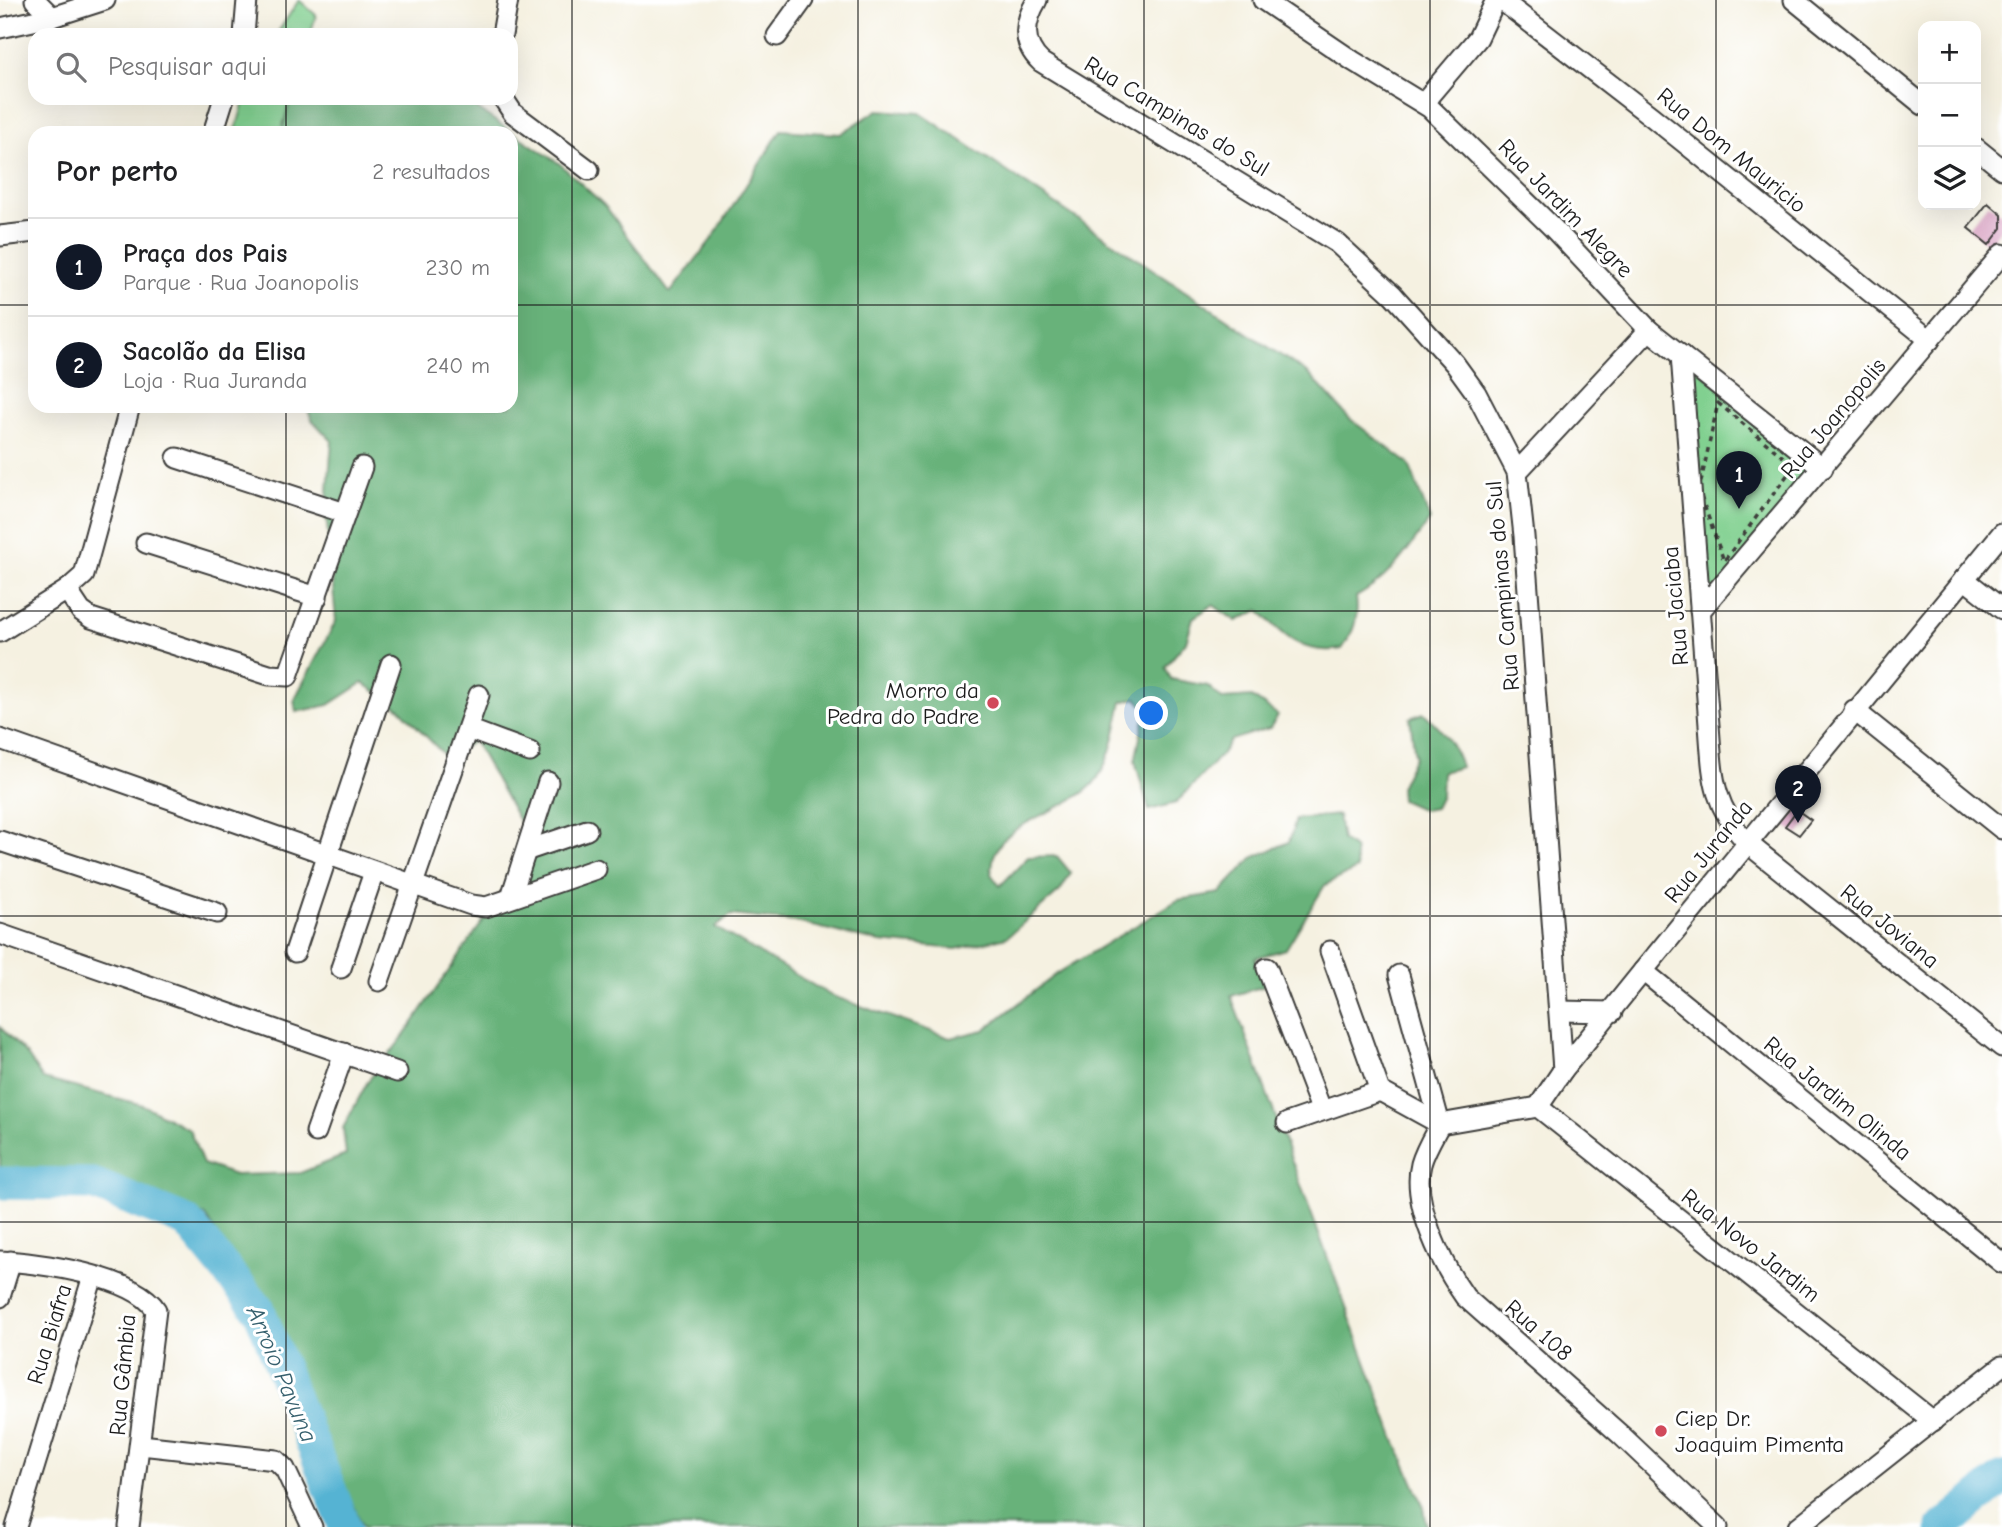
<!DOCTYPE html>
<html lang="pt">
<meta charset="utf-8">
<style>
:root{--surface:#fff;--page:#f6f6f6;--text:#202124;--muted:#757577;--line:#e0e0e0;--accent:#111827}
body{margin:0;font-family:"Comic Neue",sans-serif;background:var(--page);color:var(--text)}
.controls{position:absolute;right:21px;top:21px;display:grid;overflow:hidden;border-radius:14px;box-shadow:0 7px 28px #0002}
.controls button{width:63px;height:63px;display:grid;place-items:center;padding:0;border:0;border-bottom:2px solid var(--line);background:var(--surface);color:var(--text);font:35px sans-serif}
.you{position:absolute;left:1152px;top:714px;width:24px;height:24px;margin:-18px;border:5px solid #fff;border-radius:50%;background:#1a73e8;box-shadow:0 0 0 10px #1a73e833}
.badge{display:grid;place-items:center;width:46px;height:46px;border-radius:50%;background:var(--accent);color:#fff;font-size:23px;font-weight:700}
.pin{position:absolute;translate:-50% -58px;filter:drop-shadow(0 2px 4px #0008)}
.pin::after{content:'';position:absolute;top:37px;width:24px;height:21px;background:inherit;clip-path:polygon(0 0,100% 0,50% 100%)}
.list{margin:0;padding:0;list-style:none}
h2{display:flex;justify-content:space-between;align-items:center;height:91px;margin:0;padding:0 28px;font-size:30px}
h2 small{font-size:23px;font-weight:400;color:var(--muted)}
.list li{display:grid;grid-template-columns:46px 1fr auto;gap:21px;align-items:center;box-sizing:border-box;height:98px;padding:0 28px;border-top:2px solid var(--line)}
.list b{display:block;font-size:26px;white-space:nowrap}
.list p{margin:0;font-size:23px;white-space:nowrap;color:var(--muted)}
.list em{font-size:23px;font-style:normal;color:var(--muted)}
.icon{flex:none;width:38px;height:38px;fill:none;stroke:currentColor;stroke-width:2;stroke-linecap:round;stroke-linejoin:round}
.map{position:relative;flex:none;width:2002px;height:1527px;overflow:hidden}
.search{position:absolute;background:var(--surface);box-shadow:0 7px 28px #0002;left:28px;top:28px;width:490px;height:77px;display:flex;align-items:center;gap:18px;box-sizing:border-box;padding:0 24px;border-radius:21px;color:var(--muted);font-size:26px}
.panel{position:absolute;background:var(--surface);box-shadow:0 7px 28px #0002;left:28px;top:126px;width:490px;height:287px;border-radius:21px}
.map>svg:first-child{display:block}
.green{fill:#81d090;stroke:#4e7656;stroke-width:2}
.forest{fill:#68b27a;stroke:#42674b;stroke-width:2}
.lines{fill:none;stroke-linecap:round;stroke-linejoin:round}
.river{stroke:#55b3d3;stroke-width:33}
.building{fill:#d496bb}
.minor-casing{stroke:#3d3c3a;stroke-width:23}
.path{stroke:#3d3c3a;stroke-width:3.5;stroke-dasharray:5 5;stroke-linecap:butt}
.minor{stroke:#fff;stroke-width:19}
.grid{fill:none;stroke:#1c1c1c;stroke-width:2;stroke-opacity:0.55}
.poi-dot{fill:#d1495b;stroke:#fff;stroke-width:2.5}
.labels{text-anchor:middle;stroke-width:6;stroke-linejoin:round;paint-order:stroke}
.street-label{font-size:23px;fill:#1c1c1c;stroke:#fff}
.poi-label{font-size:23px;fill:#1c1c1c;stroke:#fff;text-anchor:end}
.water-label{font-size:24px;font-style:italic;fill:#36606e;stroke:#fff}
</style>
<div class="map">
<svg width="2002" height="1527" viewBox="0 0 2002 1527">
<rect width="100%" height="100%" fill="#fff"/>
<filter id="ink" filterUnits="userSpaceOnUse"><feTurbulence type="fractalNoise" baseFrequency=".0143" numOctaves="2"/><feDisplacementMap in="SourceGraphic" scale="14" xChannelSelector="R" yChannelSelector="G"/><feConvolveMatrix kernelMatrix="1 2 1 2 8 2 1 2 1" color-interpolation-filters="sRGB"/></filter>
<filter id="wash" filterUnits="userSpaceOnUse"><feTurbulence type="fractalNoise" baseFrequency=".00686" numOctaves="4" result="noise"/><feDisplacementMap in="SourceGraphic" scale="28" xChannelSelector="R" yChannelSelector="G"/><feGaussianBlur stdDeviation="1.57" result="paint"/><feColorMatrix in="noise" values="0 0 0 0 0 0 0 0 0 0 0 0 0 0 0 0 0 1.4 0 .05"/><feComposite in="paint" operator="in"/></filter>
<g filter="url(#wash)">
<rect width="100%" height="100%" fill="#f5f1e1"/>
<g class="green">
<path d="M299 0 316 15 310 35H276Z"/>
<path d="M245 98H291L281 133H235Z"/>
<path d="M1681 356 1819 467 1703 611Z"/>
</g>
<g class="forest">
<path d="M291 98H461L560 164 606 207 670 293 714 236 781 130 840 134 878 110 920 113 1310 375 1349 418 1409 464 1430 520C1408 549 1389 580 1356 597 1359 617 1354 632 1342 649 1304 656 1283 636 1259 610L1236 621 1213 605 1193 618 1186 642 1165 667 1171 679 1208 686 1222 699 1252 697 1278 715 1270 728 1231 740 1221 755 1176 803 1149 810 1135 761 1146 709 1136 698 1122 702C1116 728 1111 763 1093 784 1069 810 1008 820 995 853 993 859 992 867 991 874L1000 886 1028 857 1057 856 1071 873 1060 891 1007 937 956 949 880 942 796 922 731 915 715 927 830 995 950 1038 984 1030 1058 973 1178 900 1220 893 1252 858 1289 842 1296 819 1338 815 1342 840 1354 848 1357 869 1325 885 1286 949 1255 958 1265 986 1231 996 1395 1440 1424 1507 1427 1527H363L257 1294 205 1216 127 1184 84 1173 0 1172V1027L27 1055 43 1079 143 1105 189 1129 203 1164 235 1175 300 1173 346 1155 343 1128 368 1081 403 1037 497 901 537 853 474 741 447 758 399 708 363 683 329 705 296 712 294 700 336 621 326 513 332 441 312 420 306 406H511V133H281Z"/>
<path d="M1424 713C1441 729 1455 744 1461 767L1442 772 1441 796 1435 808 1423 810 1401 800 1400 787 1415 756 1410 718Z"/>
</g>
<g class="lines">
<g class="river">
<path d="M0 1183 93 1184 187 1222 259 1310 345 1527"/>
<path d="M1943 1527 2002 1478"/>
</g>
</g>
<g id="blocks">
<g class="building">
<path d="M1988 203 2002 215V228L1989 245 1968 228Z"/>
<path d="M1797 810 1811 820 1799 835 1785 826Z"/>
</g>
</g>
</g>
<g filter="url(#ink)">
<use href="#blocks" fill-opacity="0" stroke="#3d3c3a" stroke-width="2"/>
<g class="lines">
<defs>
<g id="minor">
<path d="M35 0 52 17"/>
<path d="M1037 0C1024 22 1021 43 1041 62L1337 243 1393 295 1455 364 1476 393 1517 472 1524 536 1563 1070"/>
<path d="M1263 0 1353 61 1430 108 1553 228 1649 330 1823 468"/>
<path d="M1501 0 1651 116 1930 340"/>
<path d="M1794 0 1923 105"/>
<path d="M0 28 52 17 105 0"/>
<path d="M244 35 247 0"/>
<path d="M502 35 508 0"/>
<path d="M777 36 803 0"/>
<path d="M503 98 513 113 589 170"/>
<path d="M1423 103 1478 38 1496 0"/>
<path d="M213 133 224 98"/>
<path d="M1976 148 2002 169"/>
<path d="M0 236 35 232"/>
<path d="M1681 355 1709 725C1713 776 1711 802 1747 843L2002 1047"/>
<path d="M177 458 345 513"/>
<path d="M1517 472 1649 330"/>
<path d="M146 543 317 597"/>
<path d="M1964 579 2002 609"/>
<path d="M67 590 81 611 91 618 269 675 288 676 362 467"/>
<path d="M1700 611 2002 254"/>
<path d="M0 632 67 590 84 575 130 406"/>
<path d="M1854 710 2002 829"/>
<path d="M468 729 530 752"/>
<path d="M0 739 471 905 486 907 596 869"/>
<path d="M0 841 217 913"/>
<path d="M528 850 587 830"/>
<path d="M511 897 548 782"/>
<path d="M0 934 397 1072"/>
<path d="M1330 951 1380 1091 1440 1124 1538 1107"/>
<path d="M295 952 391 664"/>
<path d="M341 968 374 872"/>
<path d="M1267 968 1321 1109"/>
<path d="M1643 971 2002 1263"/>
<path d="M1399 975 1440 1124C1433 1137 1425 1150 1421 1164 1411 1204 1443 1266 1465 1297L1622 1436 1718 1527"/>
<path d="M379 981 479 695"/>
<path d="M1559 1011 1612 1012"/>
<path d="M1538 1107 1563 1070 1643 971 2002 533"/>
<path d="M1538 1107 1933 1421"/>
<path d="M1287 1123 1380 1091"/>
<path d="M316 1132 344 1053"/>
<path d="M0 1261C38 1262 135 1276 156 1310L129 1527"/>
<path d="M0 1297 11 1261"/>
<path d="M141 1445 276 1460 285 1469 312 1527"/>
<path d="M16 1527 93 1276"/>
<path d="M1798 1527 2002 1366"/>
</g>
</defs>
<use href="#minor" class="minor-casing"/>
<path class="path" d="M1718 403 1794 466 1724 561 1699 491Z"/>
<use href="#minor" class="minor"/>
</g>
</g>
<path class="grid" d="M286 0V35M572 0V1527M858 0V1527M1144 0V1527M1430 0V1527M1716 0V1527M286 98V133M0 305H35M511 305H2002M286 406V1527M0 611H2002M0 916H2002M0 1222H2002"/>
<g class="poi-dot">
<circle cx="993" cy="703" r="7"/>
<circle cx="1661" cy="1431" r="7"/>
</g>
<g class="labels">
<g class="street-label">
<text transform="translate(1177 116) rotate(31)" y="8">Rua Campinas do Sul</text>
<text transform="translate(1732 150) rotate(39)" y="8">Rua Dom Mauricio</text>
<text transform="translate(1566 208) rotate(46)" y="8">Rua Jardim Alegre</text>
<text transform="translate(1833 418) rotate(-50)" y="8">Rua Joanopolis</text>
<text transform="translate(1502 586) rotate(-95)" y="8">Rua Campinas do Sul</text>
<text transform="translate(1675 606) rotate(-95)" y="8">Rua Jaciaba</text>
<text transform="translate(1708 851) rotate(-51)" y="8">Rua Juranda</text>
<text transform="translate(1890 926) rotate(39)" y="8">Rua Joviana</text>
<text transform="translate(1838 1098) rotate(39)" y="8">Rua Jardim Olinda</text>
<text transform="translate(1751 1245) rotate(38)" y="8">Rua Novo Jardim</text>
<text transform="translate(1539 1330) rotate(41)" y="8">Rua 108</text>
<text transform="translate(49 1334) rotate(-73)" y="8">Rua Biafra</text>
<text transform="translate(122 1375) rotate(-85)" y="8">Rua Gâmbia</text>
</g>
<g class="poi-label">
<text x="979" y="698">Morro da<tspan x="979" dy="26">Pedra do Padre</tspan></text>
<text x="1675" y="1426" text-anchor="start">Ciep Dr.<tspan x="1675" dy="26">Joaquim Pimenta</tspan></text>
</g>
<g class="water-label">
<text transform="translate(282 1374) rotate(67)" y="8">Arroio Pavuna</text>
</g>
</g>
</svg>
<div class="controls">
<button>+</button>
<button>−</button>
<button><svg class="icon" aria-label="layers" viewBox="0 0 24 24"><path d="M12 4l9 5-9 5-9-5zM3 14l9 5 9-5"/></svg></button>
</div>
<div class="you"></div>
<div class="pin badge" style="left:1739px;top:509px">1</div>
<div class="pin badge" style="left:1798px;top:823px">2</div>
<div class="search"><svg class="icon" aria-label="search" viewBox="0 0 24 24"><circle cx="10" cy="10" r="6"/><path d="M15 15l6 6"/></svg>Pesquisar aqui</div>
<section class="panel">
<h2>Por perto<small>2 resultados</small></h2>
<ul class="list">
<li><span class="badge">1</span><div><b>Praça dos Pais</b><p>Parque · Rua Joanopolis</p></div><em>230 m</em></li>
<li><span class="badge">2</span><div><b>Sacolão da Elisa</b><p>Loja · Rua Juranda</p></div><em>240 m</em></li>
</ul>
</section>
</div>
